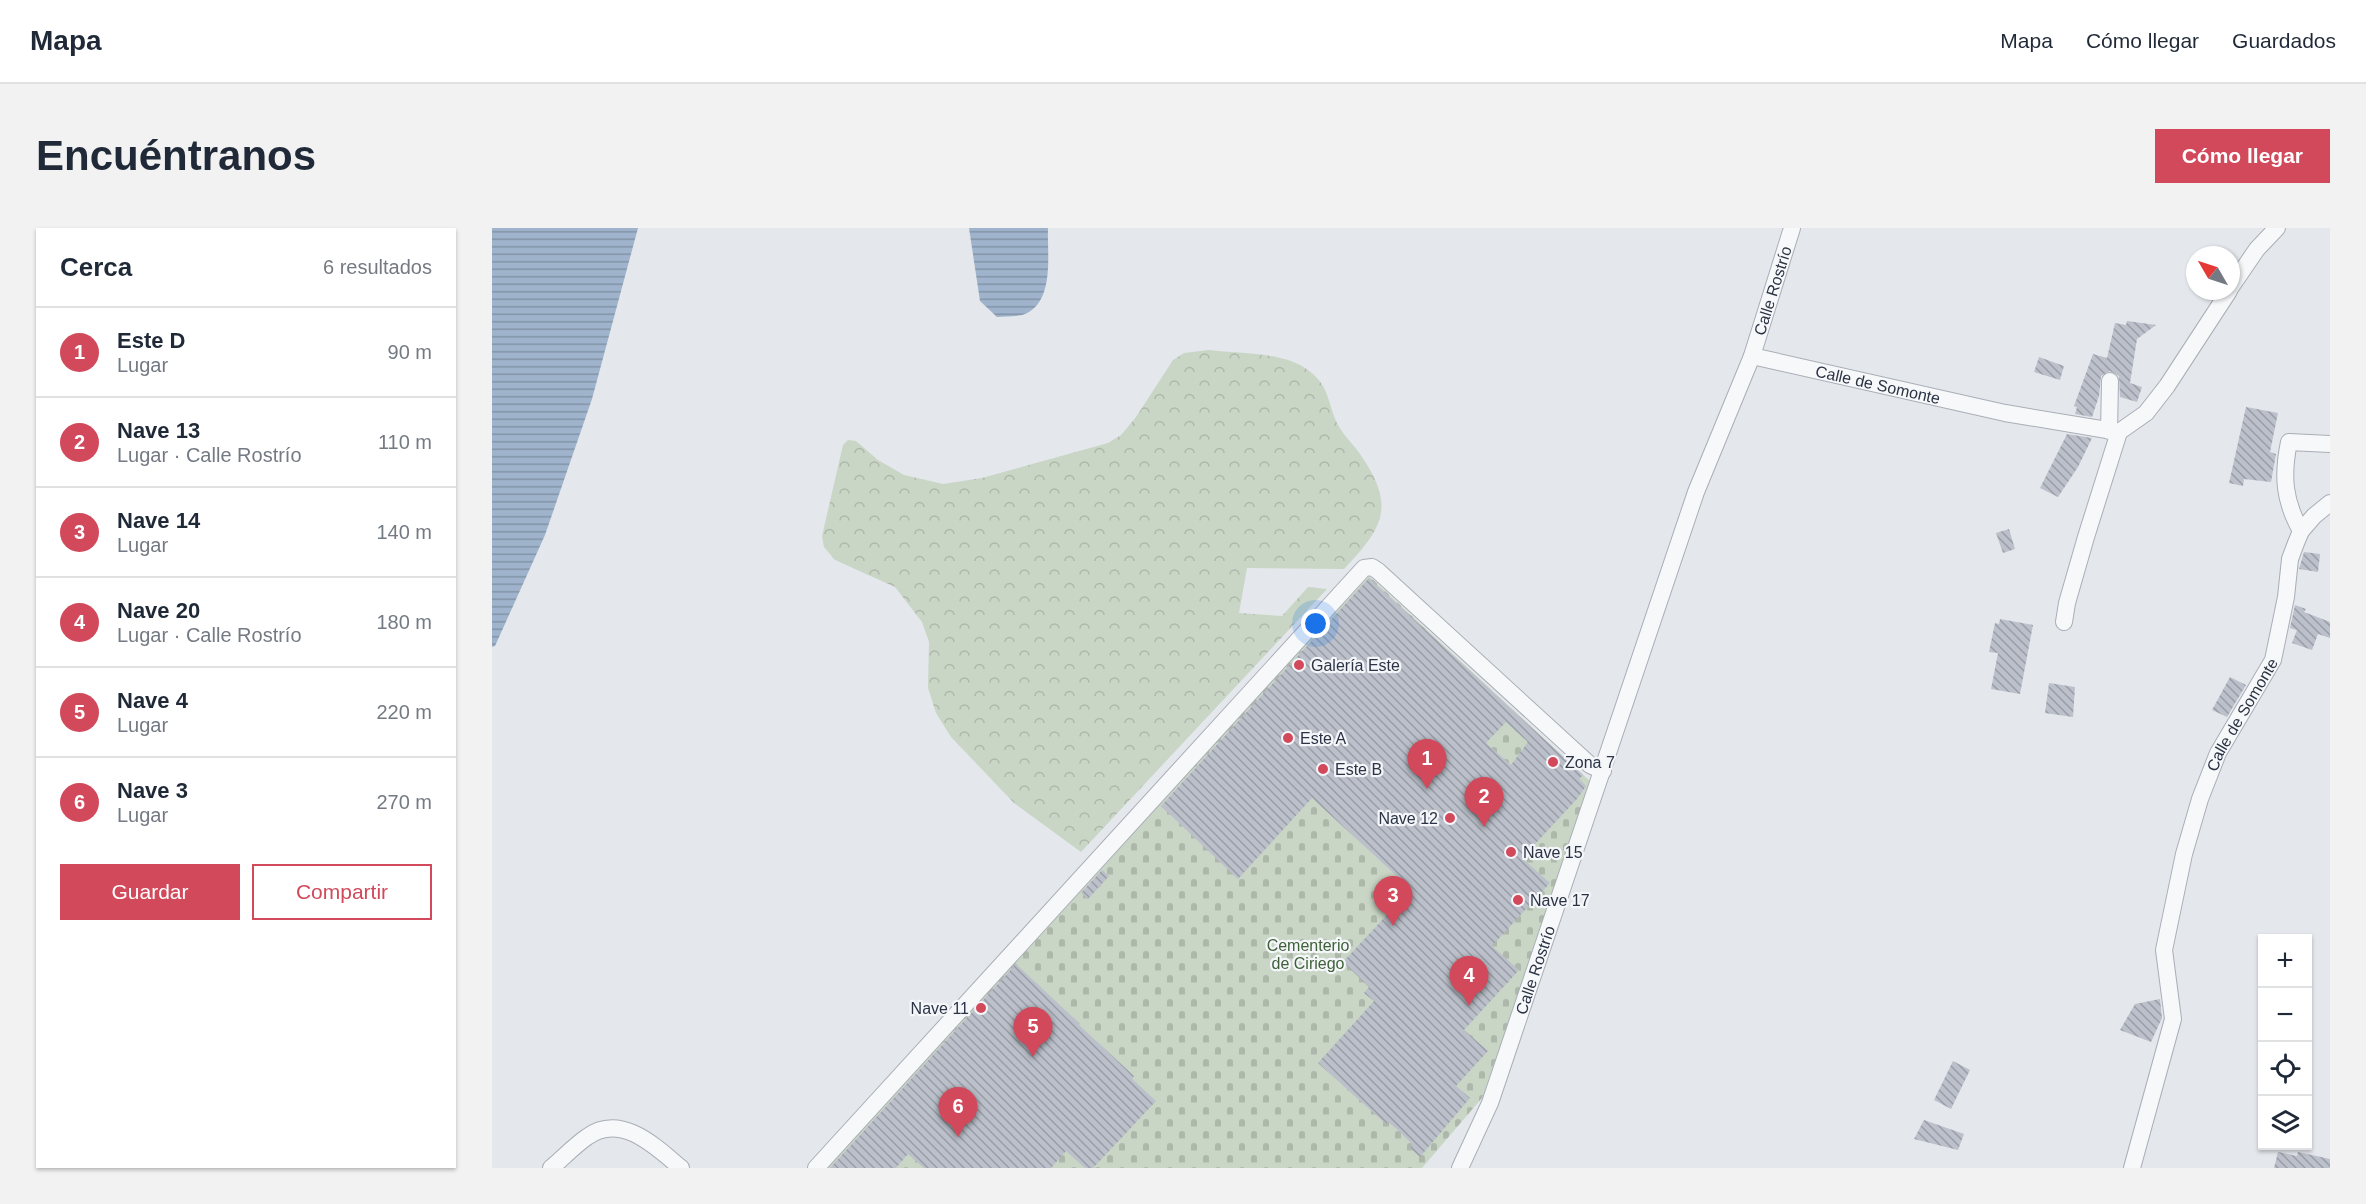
<!DOCTYPE html>
<html lang="es">
<meta charset="utf-8">
<style>
:root{--surface:#fff;--page:#f2f2f3;--text:#1f2937;--muted:#747a83;--line:#e0e1e3;--accent:#d1495b}
body{margin:0;font-family:Arial,sans-serif;background:var(--page);color:var(--text)}
.controls{position:absolute;right:18px;bottom:18px;display:grid;overflow:hidden;border-radius:0px;box-shadow:0 2px 4px #0004}
.controls button{width:54px;height:54px;display:grid;place-items:center;padding:0;border:0;border-bottom:2px solid var(--line);background:var(--surface);color:var(--text);font:30px sans-serif}
.compass{position:absolute;left:1694px;top:18px;width:54px;height:54px;border-radius:50%;background:var(--surface);box-shadow:0 2px 4px #0004;rotate:309deg}
.you{position:absolute;left:824px;top:396px;width:21px;height:21px;margin:-15px;border:4px solid #fff;border-radius:50%;background:#1a73e8;box-shadow:0 0 0 9px #1a73e833}
.badge{display:grid;place-items:center;width:39px;height:39px;border-radius:50%;background:var(--accent);color:#fff;font-size:20px;font-weight:700}
.pin{position:absolute;translate:-50% -50px;filter:drop-shadow(0 2px 3px #0008)}
.pin::after{content:'';position:absolute;top:32px;width:21px;height:18px;background:inherit;clip-path:polygon(0 0,100% 0,50% 100%)}
.list{margin:0;padding:0;list-style:none}
h2{display:flex;justify-content:space-between;align-items:center;height:78px;margin:0;padding:0 24px;font-size:26px}
h2 small{font-size:20px;font-weight:400;color:var(--muted)}
.list li{display:grid;grid-template-columns:39px 1fr auto;gap:18px;align-items:center;box-sizing:border-box;height:90px;padding:0 24px;border-top:2px solid var(--line)}
.list b{display:block;font-size:22px;white-space:nowrap}
.list p{margin:0;font-size:20px;white-space:nowrap;color:var(--muted)}
.list em{font-size:20px;font-style:normal;color:var(--muted)}
.actions{display:flex;gap:12px;padding:18px 24px}
.actions a{flex:1;padding:14px 0;border:2px solid var(--accent);border-radius:0px;text-align:center;font-size:21px;color:var(--accent)}
.actions .main{background:var(--accent);color:#fff}
.icon{flex:none;width:33px;height:33px;fill:none;stroke:currentColor;stroke-width:2;stroke-linecap:round;stroke-linejoin:round}
.map{position:relative;flex:none;width:1838px;height:940px;overflow:hidden;border-radius:0px}
header{display:flex;align-items:center;gap:36px;box-sizing:border-box;height:84px;padding:0 30px;background:var(--surface);border-bottom:2px solid var(--line)}
header strong{font-size:28px}
nav{display:flex;gap:33px;margin-inline-start:auto;font-size:21px}
.intro{display:flex;align-items:center;justify-content:space-between;box-sizing:border-box;height:144px;padding:0 36px}
h1{margin:0;font-size:42px}
.button{padding:15px 27px;border-radius:0px;background:var(--accent);color:#fff;font-size:21px;font-weight:700}
main{display:flex;gap:36px;padding:0 36px}
aside{flex:1;background:var(--surface);border-radius:0px;box-shadow:0 2px 4px #0004}
.map>svg:first-child{display:block}
.forest{fill:url(#forest-crowns)}
.cemetery{fill:url(#cemetery-stones)}
.water{fill:url(#water-rules)}
.building{fill:url(#building-back-hatch);fill-rule:evenodd}
.lines{fill:none;stroke-linecap:round;stroke-linejoin:round}
.minor-casing{stroke:#a9aeb7;stroke-width:18}
.minor{stroke:#f7f8fa;stroke-width:16}
.poi-dot{fill:#d1495b;stroke:#f4f6f9;stroke-width:2}
.labels{text-anchor:middle;stroke-width:4.5;stroke-linejoin:round;paint-order:stroke}
.street-label{font-size:16px;fill:#2b3445;stroke:#f4f6f9}
.poi-label{font-size:16px;fill:#2b3445;stroke:#f4f6f9;text-anchor:start}
.park-label{font-size:16px;fill:#3f6138;stroke:#f4f6f9}
</style>
<header>
<strong>Mapa</strong>
<nav><a>Mapa</a><a>Cómo llegar</a><a>Guardados</a></nav>
</header>
<div class="intro"><h1>Encuéntranos</h1><a class="button">Cómo llegar</a></div>
<main>
<aside>
<h2>Cerca<small>6 resultados</small></h2>
<ul class="list">
<li><span class="badge">1</span><div><b>Este D</b><p>Lugar</p></div><em>90 m</em></li>
<li><span class="badge">2</span><div><b>Nave 13</b><p>Lugar · Calle Rostrío</p></div><em>110 m</em></li>
<li><span class="badge">3</span><div><b>Nave 14</b><p>Lugar</p></div><em>140 m</em></li>
<li><span class="badge">4</span><div><b>Nave 20</b><p>Lugar · Calle Rostrío</p></div><em>180 m</em></li>
<li><span class="badge">5</span><div><b>Nave 4</b><p>Lugar</p></div><em>220 m</em></li>
<li><span class="badge">6</span><div><b>Nave 3</b><p>Lugar</p></div><em>270 m</em></li>
</ul>
<div class="actions"><a class="main">Guardar</a><a>Compartir</a></div>
</aside>
<div class="map">
<svg width="1838" height="940" viewBox="0 0 1838 940">
<defs>
<pattern id="forest-crowns" width="20" height="18" patternUnits="userSpaceOnUse" patternTransform="scale(1.5)"><rect width="20" height="18" fill="#c9d6c5"/><path d="M2 6a3 3 0 1 1 6 0M12 15a3 3 0 1 1 6 0" fill="none" stroke="#adb8ab"/></pattern>
<pattern id="cemetery-stones" width="16" height="16" patternUnits="userSpaceOnUse" patternTransform="scale(1.5)"><rect width="16" height="16" fill="#c9d6c5"/><path d="M2 7V4a2 2 0 0 1 4 0v3zM10 15v-3a2 2 0 0 1 4 0v3z" fill="#adb8ab"/></pattern>
<pattern id="water-rules" width="6" height="5" patternUnits="userSpaceOnUse" patternTransform="scale(1.5)"><rect width="6" height="5" fill="#9fb4cc"/><path d="M0 2.5h6" fill="none" stroke="#8293a7"/></pattern>
<pattern id="building-back-hatch" width="6" height="6" patternUnits="userSpaceOnUse" patternTransform="scale(1.5)"><rect width="6" height="6" fill="#bbc0ca"/><path d="M-1 5l2 2M0 0l6 6M5-1l2 2" fill="none" stroke="#989da6"/></pattern>
</defs>
<rect width="100%" height="100%" fill="#e4e7ec"/>
<path class="forest" d="M717 122C747 126 790 123 816 142 839 159 835 176 846 197 852 208 861 216 868 226 904 278 892 299 852 341L755 340 747 385 790 388 816 359 835 361 589 624 522 575 459 509 444 485 436 460 437 414 430 394 403 359 343 332 332 319 330 308 351 217 356 212 364 213 386 232 412 247 451 256 490 250 616 215 629 207 644 189 681 132 692 125Z"/>
<path class="cemetery" d="M877 348 1099 554 990 870 930 940H330Z"/>
<g class="water">
<path d="M0 0H146L100 171 53 307 3 418 0 419Z"/>
<path d="M477 0H556C555 26 563 73 533 86 525 89 513 88 505 89L488 73Z"/>
</g>
<g class="building">
<path d="M1635 93 1664 97 1645 111 1638 155 1650 159 1645 174 1628 169 1627 148 1618 143 1609 148 1607 168 1600 189 1583 186 1585 179 1582 178 1601 126 1615 130 1623 95 1634 97Z"/>
<path d="M1547 129 1572 138 1568 152 1542 144Z"/>
<path d="M1754 179 1786 185 1778 224 1784 226 1779 254 1752 251 1751 258 1737 255Z"/>
<path d="M1575 206 1600 210 1586 239 1566 269 1548 260Z"/>
<path d="M1517 301 1523 321 1511 325 1504 305Z"/>
<path d="M1812 324 1828 326 1826 344 1807 341Z"/>
<path d="M877 350 1091 547 1087 551 1094 558 1085 571 1030 630 1058 655 1000 718 1027 742 972 802 996 823 964 858 978 870 928 929 918 920 920 916 907 903 896 894 894 896 826 835 882 773 872 765 877 759 851 734 919 661 820 570 746 651 669 578ZM1014 494 1036 514 1019 537 994 515Z"/>
<path d="M1803 377 1814 381 1812 384 1838 394V410L1826 406 1820 422 1800 415 1805 402 1798 400Z"/>
<path d="M1508 391 1541 397 1528 466 1499 461 1506 425 1497 424 1503 395 1507 396Z"/>
<path d="M1738 449 1754 457 1735 489 1720 482Z"/>
<path d="M1557 455 1583 459 1581 489 1553 485Z"/>
<path d="M610 642 617 648 596 671 589 665Z"/>
<path d="M524 736 588 796 587 797 642 848 640 851 664 873 634 905 601 940H593L574 923 559 940H432L416 926 404 940H338Z"/>
<path d="M1668 771 1670 790 1659 814 1628 802 1643 776Z"/>
<path d="M1461 833 1478 842 1459 881 1442 872Z"/>
<path d="M1432 892 1472 906 1466 922 1422 911Z"/>
<path d="M1786 924 1805 928 1806 924 1838 931V940H1782Z"/>
</g>
<g class="lines">
<defs>
<g id="minor">
<path d="M1739 59 1765 21 1785 0"/>
<path id="s1" d="M1260 128 1513 185 1627 204"/>
<path d="M1617 203 1618 153"/>
<path d="M1809 303C1792 273 1790 248 1797 214L1838 216"/>
<path d="M1572 394 1575 375 1594 309 1627 204 1654 185 1675 158 1737 63"/>
<path d="M59 940C71 930 82 918 95 909 129 884 164 919 189 940"/>
<path d="M324 940 872 340 880 339 886 343 1098 537 1111 543"/>
<path id="s2" d="M968 940 998 875 1204 264 1260 128 1300 0"/>
<path id="s3" d="M1640 940 1681 791 1672 722 1692 626 1708 571 1726 525 1781 432 1794 369 1798 331 1804 315 1809 303 1822 288 1838 275"/>
</g>
</defs>
<use href="#minor" class="minor-casing"/>
<use href="#minor" class="minor"/>
</g>
<g class="poi-dot">
<circle cx="807" cy="437" r="6"/>
<circle cx="796" cy="510" r="6"/>
<circle cx="1061" cy="534" r="6"/>
<circle cx="831" cy="541" r="6"/>
<circle cx="958" cy="590" r="6"/>
<circle cx="1019" cy="624" r="6"/>
<circle cx="1026" cy="672" r="6"/>
<circle cx="489" cy="780" r="6"/>
</g>
<g class="labels">
<g class="street-label">
<text dy="6" stroke="none"><textPath href="#s2" startOffset="932">Calle Rostrío</textPath></text>
<text dy="6" stroke="none"><textPath href="#s1" startOffset="129">Calle de Somonte</textPath></text>
<text dy="6" stroke="none"><textPath href="#s3" startOffset="474">Calle de Somonte</textPath></text>
<text dy="6" stroke="none"><textPath href="#s2" startOffset="212">Calle Rostrío</textPath></text>
</g>
<g class="poi-label">
<text x="819" y="443">Galería Este</text>
<text x="808" y="516">Este A</text>
<text x="1073" y="540">Zona 7</text>
<text x="843" y="547">Este B</text>
<text x="946" y="596" text-anchor="end">Nave 12</text>
<text x="1031" y="630">Nave 15</text>
<text x="1038" y="678">Nave 17</text>
<text x="477" y="786" text-anchor="end">Nave 11</text>
</g>
<g class="park-label">
<text x="816" y="723">Cementerio<tspan x="816" dy="18">de Ciriego</tspan></text>
</g>
</g>
</svg>
<div class="controls">
<button>+</button>
<button>−</button>
<button><svg class="icon" aria-label="locate" viewBox="0 0 24 24"><circle cx="12" cy="12" r="6"/><path d="M12 2v4M12 18v4M2 12h4M18 12h4"/></svg></button>
<button><svg class="icon" aria-label="layers" viewBox="0 0 24 24"><path d="M12 4l9 5-9 5-9-5zM3 14l9 5 9-5"/></svg></button>
</div>
<svg class="compass" viewBox="-18 -18 36 36"><path d="M0-13l5 13h-10z" fill="#e53935"/><path d="M0 13l5-13h-10z" fill="#747a83"/></svg>
<div class="you"></div>
<div class="pin badge" style="left:935px;top:561px">1</div>
<div class="pin badge" style="left:992px;top:599px">2</div>
<div class="pin badge" style="left:901px;top:698px">3</div>
<div class="pin badge" style="left:977px;top:778px">4</div>
<div class="pin badge" style="left:541px;top:829px">5</div>
<div class="pin badge" style="left:466px;top:909px">6</div>
</div>
</main>
